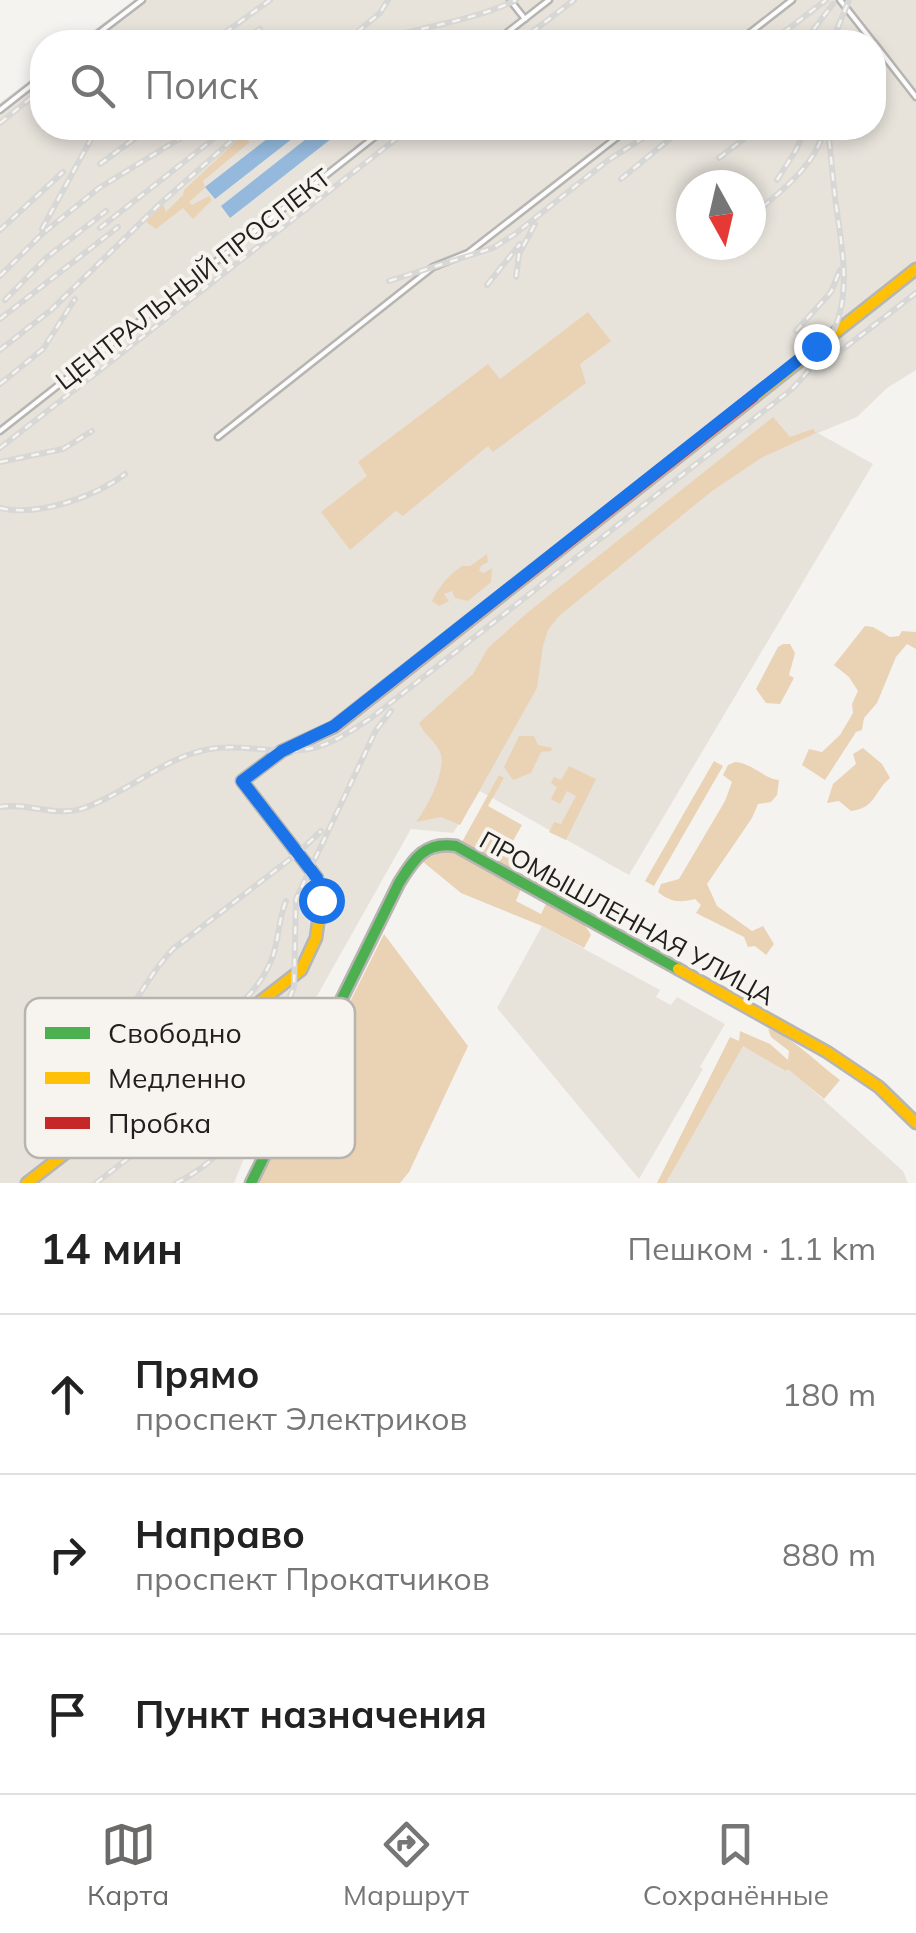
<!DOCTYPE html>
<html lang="ru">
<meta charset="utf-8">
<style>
:root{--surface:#fff;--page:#f6f6f6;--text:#222;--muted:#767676;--line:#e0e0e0;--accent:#6b6a68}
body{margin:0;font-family:Mulish,sans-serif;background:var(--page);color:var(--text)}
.compass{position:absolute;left:676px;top:170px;width:90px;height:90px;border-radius:50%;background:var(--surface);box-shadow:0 5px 15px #0003;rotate:172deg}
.stop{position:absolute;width:30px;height:30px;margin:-22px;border:8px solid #1a73e8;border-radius:50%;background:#fff}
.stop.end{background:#1a73e8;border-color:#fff;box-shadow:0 2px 10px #0008}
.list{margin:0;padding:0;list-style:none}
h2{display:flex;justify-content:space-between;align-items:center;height:130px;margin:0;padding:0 40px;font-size:42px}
h2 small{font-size:32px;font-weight:400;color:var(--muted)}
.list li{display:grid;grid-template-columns:65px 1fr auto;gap:30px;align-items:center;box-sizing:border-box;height:160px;padding:0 40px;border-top:2px solid var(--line)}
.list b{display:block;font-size:38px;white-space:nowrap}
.list p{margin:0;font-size:32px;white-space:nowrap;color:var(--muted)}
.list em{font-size:32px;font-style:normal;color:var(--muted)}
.icon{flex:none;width:55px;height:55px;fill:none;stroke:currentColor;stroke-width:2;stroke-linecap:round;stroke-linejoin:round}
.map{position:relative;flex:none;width:916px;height:1183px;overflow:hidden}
.search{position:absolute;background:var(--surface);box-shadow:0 5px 15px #0003;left:30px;right:30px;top:30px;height:110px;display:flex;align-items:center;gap:25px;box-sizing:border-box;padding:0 35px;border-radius:40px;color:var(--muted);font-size:38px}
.sheet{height:610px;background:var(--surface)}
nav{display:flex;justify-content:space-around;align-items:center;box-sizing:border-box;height:140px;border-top:2px solid var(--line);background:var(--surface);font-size:28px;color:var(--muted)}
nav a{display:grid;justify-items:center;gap:5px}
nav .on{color:var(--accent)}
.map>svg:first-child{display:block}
.built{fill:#e7e3db;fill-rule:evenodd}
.green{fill:#ead2b5}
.water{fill:#95b9dc}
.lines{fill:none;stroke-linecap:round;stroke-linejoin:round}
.street-casing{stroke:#b6b5b2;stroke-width:9}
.fast-casing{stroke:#b6b5b2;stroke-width:15}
.slow-casing{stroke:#b6b5b2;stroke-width:15}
.jam-casing{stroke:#b6b5b2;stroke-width:15}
.street{stroke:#fefdfd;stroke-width:4}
.fast{stroke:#4caf50;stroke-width:10}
.slow{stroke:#ffc107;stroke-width:10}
.jam{stroke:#c62828;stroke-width:10}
.rail-casing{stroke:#d7d7d6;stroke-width:6}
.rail{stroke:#f7f3ee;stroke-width:2.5;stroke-dasharray:8;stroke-linecap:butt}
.route{stroke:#1a73e8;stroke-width:12}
.labels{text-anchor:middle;stroke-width:8;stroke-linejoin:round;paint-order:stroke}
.street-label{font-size:25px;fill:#21201e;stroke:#f7f3ee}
.key{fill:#f7f3ee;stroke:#b7b4b0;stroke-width:2.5}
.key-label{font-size:28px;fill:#21201e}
</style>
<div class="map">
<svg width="916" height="1183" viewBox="0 0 916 1183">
<rect width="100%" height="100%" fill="#f5f3f0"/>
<g class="built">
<path d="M135 0H916V370L887 388 857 417 818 433 873 464 629 875 480 791 453 833 411 829 304 1019 314 1033 266 1104 234 1183H0V103L42 71V128H874V42H77ZM691 185H751V245H691Z"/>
<path d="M542 926 660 990 656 997 671 1005 677 997 725 1024 700 1067 703 1069 639 1179 497 1008Z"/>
<path d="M743 1045 784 1071 788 1068 903 1171 908 1183H666Z"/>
</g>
<g class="green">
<path d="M245 133 246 140 250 142 203 181 205 188 189 202 192 205 209 196 212 200 193 219 183 208 156 229 146 222 163 204 166 212 183 195 184 190Z"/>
<path d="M588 312 611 341 580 364 586 383 493 452 488 446 403 516 396 511 350 550 321 512 367 476 358 462 488 364 500 379Z"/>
<path d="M773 417 790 437 813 429 816 433 761 458 712 491 559 616 548 630 543 646 537 688 460 825 441 817 416 822C427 808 445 773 441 755 438 743 424 735 419 723L473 674 488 648 527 613Z"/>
<path d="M487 554 488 562 481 566 479 571 484 573 492 568 491 582 468 601 455 598 452 591 444 594 449 601 439 606 432 601C439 586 448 576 462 566H470Z"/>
<path d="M865 626 873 627 890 637 899 636 902 631 916 632V649L907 644 896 657 877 703 864 718 862 730 856 732 825 780 802 765 809 749 822 752 840 735 853 713 852 704 858 691 849 677 834 665Z"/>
<path d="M783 644H790L795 653 789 675 794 678 780 704 766 703 756 689 778 647Z"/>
<path d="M519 736H534L538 745 552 748 551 751 541 752 531 773 513 780 504 767Z"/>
<path d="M863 748 882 764 890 778C874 791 876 808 851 811L839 801 827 803 833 784 856 764 853 754Z"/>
<path d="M714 761 723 766 654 886 645 881Z"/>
<path d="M735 762C752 763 763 778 779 780L777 795 771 802 758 804 752 818 707 884 717 906 752 931 763 926 774 944 766 955 755 946 748 947 744 937 696 913 701 905 695 899C680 903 670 902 658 892L661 884 679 879 725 801 732 782 723 775 728 765Z"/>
<path d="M569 766 596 779 566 840 549 832 554 822 561 824 576 796 567 791 560 804 551 799 557 787 551 783 554 777 561 780Z"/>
<path d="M499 775 504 778 488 806 522 825 509 848 519 855 511 870 462 842Z"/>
<path d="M444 851 465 855 522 886 516 901 541 914 547 902C564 908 583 918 591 935L584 948 542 926 461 893 422 861Z"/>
<path d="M384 934 468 1046 409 1172 400 1183H259Z"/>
<path d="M768 1029C792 1036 818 1064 840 1080L824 1099 788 1069 785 1071 743 1046 666 1183H657L730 1037 739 1041 740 1031 770 1044 788 1060 789 1051 771 1037Z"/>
</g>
<g class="water">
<path d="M281 128H306L215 199 205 187Z"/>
<path d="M320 128H345L230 218 221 206Z"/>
</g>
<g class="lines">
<defs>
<g id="street">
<path d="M510 0 525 19"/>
<path d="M840 0 873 42"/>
<path d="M87 42 142 0"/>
<path d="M495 42 549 0"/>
<path d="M738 42 792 0"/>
<path d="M874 43 916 97"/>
<path d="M0 110 42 77"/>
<path d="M0 431 386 128"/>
<path d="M218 437 433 267 468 253 629 128"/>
</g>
<path id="fast" d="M251 1183 399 883C414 859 425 841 456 846L678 969"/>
<g id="slow">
<path d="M754 397 916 269"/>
<path d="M678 969 827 1052 879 1087 916 1123"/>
<path d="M27 1183 301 970 316 938 321 901"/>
</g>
<path id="jam" d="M321 901 317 878 242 781 282 751 334 727 754 397"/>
</defs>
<use href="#street" class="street-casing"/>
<use href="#fast" class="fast-casing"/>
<use href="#slow" class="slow-casing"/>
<use href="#jam" class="jam-casing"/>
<use href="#street" class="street"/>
<use href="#fast" class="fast"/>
<use href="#slow" class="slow"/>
<use href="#jam" class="jam"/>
<defs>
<g id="rail">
<path d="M212 42 270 0"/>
<path d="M242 42 260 29"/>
<path d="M285 42 292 37"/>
<path d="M345 42 380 13 388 0"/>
<path d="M375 42C421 26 471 22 516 0"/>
<path d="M519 42 574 0"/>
<path d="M771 42 826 0"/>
<path d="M804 42 833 4"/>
<path d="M832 42 849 0"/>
<path d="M0 123 42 89"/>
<path d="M73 130 77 128"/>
<path d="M719 158 758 128"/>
<path d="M100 164 149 128"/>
<path d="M621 179 683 128"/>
<path d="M777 180 796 150 806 128"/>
<path d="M751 217C778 193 818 165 824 128"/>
<path d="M100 228 226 129"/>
<path d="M42 229 97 128"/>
<path d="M0 230 63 172"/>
<path d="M0 276 42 234 99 188 197 128"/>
<path d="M516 277 519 254 535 224"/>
<path d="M389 281 493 248 515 234 607 161 659 128"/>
<path d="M487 285 520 244"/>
<path d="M5 300 46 258 106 211"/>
<path d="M0 319 118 227"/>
<path d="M796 331 831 292 840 270"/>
<path d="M0 350 51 310 162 202 246 128"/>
<path d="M821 366 916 293"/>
<path d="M0 384 43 349 75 299"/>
<path d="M0 448 410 128"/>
<path d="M0 462 63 449 92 431"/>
<path d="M0 508C38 517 95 497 125 474"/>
<path d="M0 807C28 802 56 818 84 808 130 792 168 753 217 748 245 745 274 753 302 750 329 747 349 732 371 718L792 389C851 328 849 291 837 212 833 184 831 156 828 128"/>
<path d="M101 1041C135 1012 144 979 173 949L298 853 321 831"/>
<path d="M125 1072C176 1036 243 1026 271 961 279 942 278 920 286 901"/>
<path d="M116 1153 154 1114 263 1026"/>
<path d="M96 1183 230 1079 261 1049 281 1019 294 987 296 899 376 730 391 711"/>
<path d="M176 1183C234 1156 264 1093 298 1041"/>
</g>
</defs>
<use href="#rail" class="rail-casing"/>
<use href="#rail" class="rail"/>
</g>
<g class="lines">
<path class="route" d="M321 900 317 878 242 781 282 751 334 726 816 346"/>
</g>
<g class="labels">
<g class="street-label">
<text transform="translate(193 279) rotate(-38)" y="9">ЦЕНТРАЛЬНЫЙ ПРОСПЕКТ</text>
<text transform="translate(627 918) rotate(29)" y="9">ПРОМЫШЛЕННАЯ УЛИЦА</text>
</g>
</g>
<rect x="25" y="998" width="330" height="160" rx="15" class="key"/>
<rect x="45" y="1027" width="45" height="12" fill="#4caf50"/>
<rect x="45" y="1072" width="45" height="12" fill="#ffc107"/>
<rect x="45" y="1117" width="45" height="12" fill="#c62828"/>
<g class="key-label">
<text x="108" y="1043">Свободно</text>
<text x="108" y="1088">Медленно</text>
<text x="108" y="1133">Пробка</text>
</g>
</svg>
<svg class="compass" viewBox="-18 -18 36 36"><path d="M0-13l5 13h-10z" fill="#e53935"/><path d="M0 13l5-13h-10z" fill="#767676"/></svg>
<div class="stop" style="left:321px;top:900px"></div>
<div class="stop end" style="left:816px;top:346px"></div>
<div class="search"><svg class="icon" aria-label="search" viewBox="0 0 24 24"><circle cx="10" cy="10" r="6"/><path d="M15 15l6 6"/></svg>Поиск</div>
</div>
<section class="sheet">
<h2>14 мин<small>Пешком · 1.1 km</small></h2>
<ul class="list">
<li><svg class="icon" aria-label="ahead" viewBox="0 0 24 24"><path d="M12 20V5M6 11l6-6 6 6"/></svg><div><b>Прямо</b><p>проспект Электриков</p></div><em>180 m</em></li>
<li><svg class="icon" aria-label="right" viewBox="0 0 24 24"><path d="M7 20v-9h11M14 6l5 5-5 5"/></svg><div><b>Направо</b><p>проспект Прокатчиков</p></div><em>880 m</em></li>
<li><svg class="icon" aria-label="arrive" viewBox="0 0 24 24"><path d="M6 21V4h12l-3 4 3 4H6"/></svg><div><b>Пункт назначения</b></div></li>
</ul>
</section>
<nav>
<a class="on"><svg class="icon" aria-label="map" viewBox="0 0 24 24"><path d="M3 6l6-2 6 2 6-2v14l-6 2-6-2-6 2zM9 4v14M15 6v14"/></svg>Карта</a>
<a><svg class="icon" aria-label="directions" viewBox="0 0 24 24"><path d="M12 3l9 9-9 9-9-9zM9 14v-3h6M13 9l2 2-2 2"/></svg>Маршрут</a>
<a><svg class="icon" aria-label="saved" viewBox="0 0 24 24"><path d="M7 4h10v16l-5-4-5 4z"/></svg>Сохранённые</a>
</nav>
